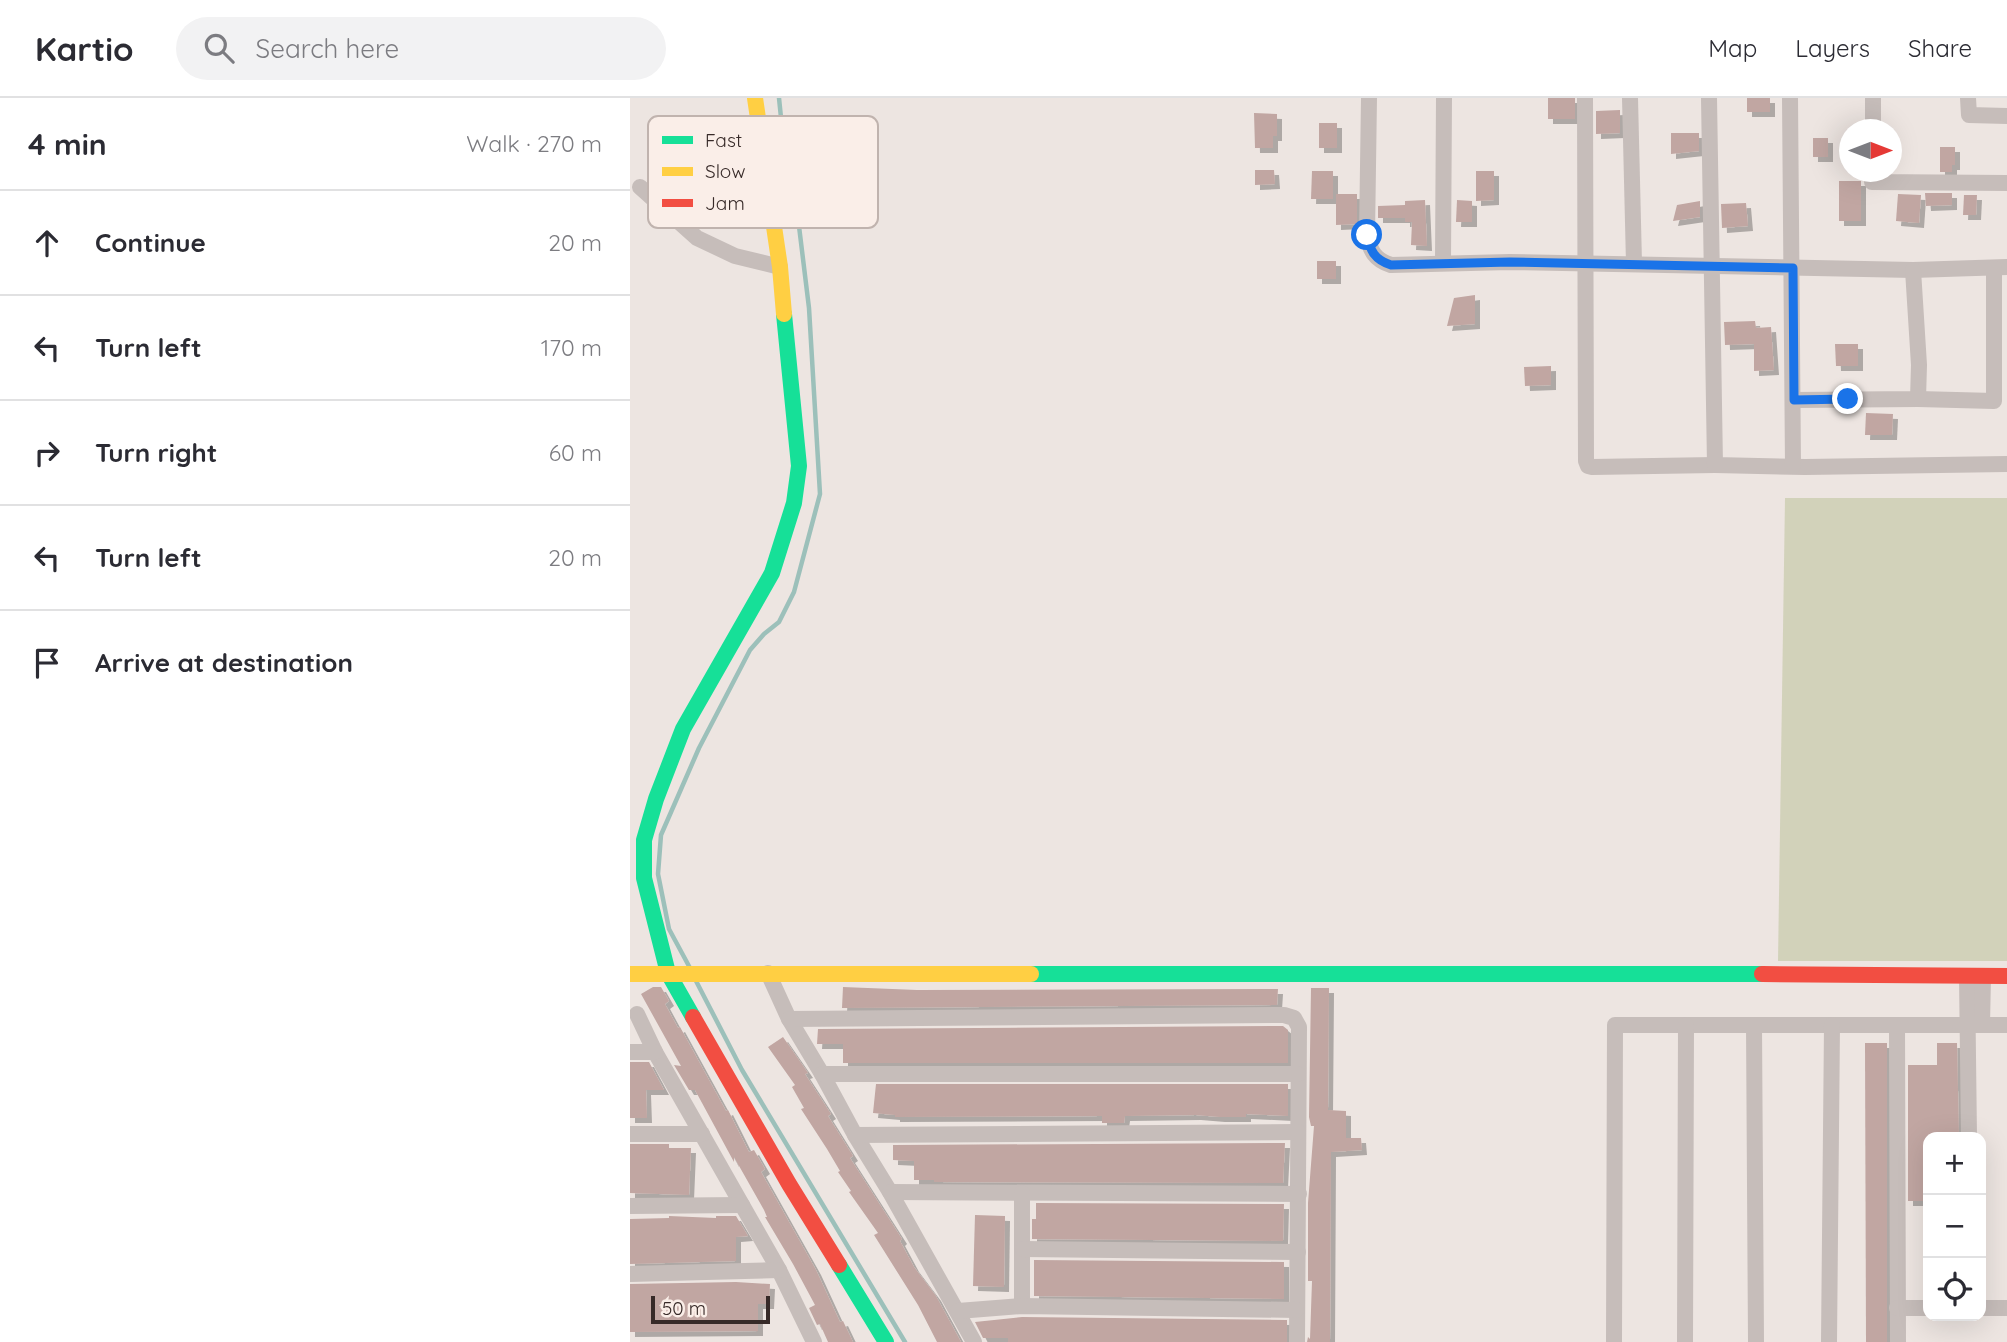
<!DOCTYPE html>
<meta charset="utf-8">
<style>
:root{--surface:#fff;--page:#f2f2f3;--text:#2b2b33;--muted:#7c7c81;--line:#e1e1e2}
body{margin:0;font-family:Quicksand,sans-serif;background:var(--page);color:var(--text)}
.controls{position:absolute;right:21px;bottom:21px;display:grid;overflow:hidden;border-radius:14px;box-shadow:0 7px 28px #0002}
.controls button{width:63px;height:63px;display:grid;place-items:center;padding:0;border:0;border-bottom:2px solid var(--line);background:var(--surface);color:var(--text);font:35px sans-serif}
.compass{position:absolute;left:1209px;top:21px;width:63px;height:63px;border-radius:50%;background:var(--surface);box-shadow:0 7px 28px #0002;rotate:90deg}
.scale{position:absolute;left:21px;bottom:18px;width:119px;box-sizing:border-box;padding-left:7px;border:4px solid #372a28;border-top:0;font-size:19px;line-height:24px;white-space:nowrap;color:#372a28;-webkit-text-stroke:5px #faeee8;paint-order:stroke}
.stop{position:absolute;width:21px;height:21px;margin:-16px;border:5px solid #1a73e8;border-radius:50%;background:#fff}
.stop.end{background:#1a73e8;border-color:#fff;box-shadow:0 2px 7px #0008}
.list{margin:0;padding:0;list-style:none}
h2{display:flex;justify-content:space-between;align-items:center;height:91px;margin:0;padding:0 28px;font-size:30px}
h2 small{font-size:23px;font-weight:400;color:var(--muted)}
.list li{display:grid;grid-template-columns:46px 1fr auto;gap:21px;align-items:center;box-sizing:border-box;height:105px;padding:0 28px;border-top:2px solid var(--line)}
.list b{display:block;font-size:26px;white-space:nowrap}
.list em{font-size:23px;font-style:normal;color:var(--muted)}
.icon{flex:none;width:38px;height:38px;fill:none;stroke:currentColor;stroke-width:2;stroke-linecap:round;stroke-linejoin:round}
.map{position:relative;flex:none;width:1377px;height:1244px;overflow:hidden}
header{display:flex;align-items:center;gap:42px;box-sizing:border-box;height:98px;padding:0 35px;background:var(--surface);border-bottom:2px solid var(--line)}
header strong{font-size:33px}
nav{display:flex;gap:38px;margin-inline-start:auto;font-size:24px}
.search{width:490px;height:63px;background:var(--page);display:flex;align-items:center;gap:18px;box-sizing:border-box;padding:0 24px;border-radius:38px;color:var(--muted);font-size:26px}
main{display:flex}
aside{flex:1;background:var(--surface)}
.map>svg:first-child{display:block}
.green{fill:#d2d2ba}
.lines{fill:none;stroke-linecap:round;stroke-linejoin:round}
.stream{stroke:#9cc0ba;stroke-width:4.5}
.building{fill:#c1a6a2;filter:url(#shadow)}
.street{stroke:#c6bdba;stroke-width:16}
.fast{stroke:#16e098;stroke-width:16}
.slow{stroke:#ffcf43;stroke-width:16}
.jam{stroke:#f24e42;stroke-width:16}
.route{stroke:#1a73e8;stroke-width:9}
.key{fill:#faeee8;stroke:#c0b3ae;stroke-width:2}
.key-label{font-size:19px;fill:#372a28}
</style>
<header>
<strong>Kartio</strong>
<div class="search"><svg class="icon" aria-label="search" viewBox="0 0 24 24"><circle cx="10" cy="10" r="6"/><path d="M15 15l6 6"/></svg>Search here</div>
<nav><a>Map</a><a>Layers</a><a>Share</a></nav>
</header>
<main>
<aside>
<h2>4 min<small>Walk · 270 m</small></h2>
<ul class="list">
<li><svg class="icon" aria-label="ahead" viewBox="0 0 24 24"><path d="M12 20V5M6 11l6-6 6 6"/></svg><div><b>Continue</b></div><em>20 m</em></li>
<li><svg class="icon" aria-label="left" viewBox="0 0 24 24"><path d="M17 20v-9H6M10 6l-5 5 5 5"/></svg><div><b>Turn left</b></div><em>170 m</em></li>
<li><svg class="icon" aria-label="right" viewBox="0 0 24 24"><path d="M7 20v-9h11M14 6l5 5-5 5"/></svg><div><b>Turn right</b></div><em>60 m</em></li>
<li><svg class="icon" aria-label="left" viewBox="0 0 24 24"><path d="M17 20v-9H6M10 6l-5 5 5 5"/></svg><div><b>Turn left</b></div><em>20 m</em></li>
<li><svg class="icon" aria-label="arrive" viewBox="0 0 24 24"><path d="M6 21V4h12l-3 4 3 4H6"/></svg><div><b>Arrive at destination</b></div></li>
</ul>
</aside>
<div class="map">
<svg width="1377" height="1244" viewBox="0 0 1377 1244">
<defs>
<filter id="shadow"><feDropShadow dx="5" dy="5" stdDeviation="0" flood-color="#0004"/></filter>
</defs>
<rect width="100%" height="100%" fill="#ede5e1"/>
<path class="green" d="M1155 400H1377V863H1148Z"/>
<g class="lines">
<g class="stream">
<path d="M60 870 39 831 28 776 31 737 69 650 120 552 134 536 149 524 164 494 190 396 179 210 168 120 158 88 149 0"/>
<path d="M65 881 112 972 275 1244"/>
</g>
</g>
<g class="building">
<rect x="918" y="0" width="27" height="21"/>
<rect x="1117" y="0" width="23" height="14"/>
<path d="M990 12V35L966 36V13Z"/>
<path d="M624 15 647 16V38H643V50H625Z"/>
<rect x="689" y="25" width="18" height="25"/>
<path d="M1041 35H1069V53L1041 56Z"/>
<rect x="1183" y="40" width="15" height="19"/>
<path d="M1310 49H1325V67H1322V74H1310Z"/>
<path d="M625 72H644L645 86 625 87Z"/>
<path d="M682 73H703V101H681Z"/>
<path d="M846 73H864V102L846 103Z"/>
<rect x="1209" y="83" width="22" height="40"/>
<path d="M1295 95H1322V107L1296 108Z"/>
<path d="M706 96H727V126L706 127Z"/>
<path d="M1268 96 1291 97 1289 125 1266 123Z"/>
<path d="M1334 97H1347L1346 117H1333Z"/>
<path d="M795 102 797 148 781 147 782 124H775V120H748V108L775 107V103Z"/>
<path d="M827 102 842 103V124H826Z"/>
<path d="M1070 103V119L1043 123 1047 107Z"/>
<path d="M1116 105 1118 128 1092 130 1091 106Z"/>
<rect x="687" y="163" width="19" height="18"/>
<path d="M845 197V226L817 228 824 200Z"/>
<path d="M1125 223 1126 230 1141 229 1144 272 1124 273V246L1095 247 1094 224Z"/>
<path d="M1205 246H1228V268H1206Z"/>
<path d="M921 268V287L895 288 894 269Z"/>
<path d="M1236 315 1263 316 1262 337H1235Z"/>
<path d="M23 889H31L39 903 35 906 48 930 50 929 96 1013 98 1012 119 1054 124 1052 135 1071 131 1074 186 1172 210 1224 213 1223 223 1244H198L190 1226 187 1227 179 1210 185 1207 163 1166 135 1119H137L134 1112 104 1059V1064L65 992H59L44 967 51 968 11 896Z"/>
<path d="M213 889 287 892 648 891 647 907 212 910Z"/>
<path d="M681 890H699L698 1012 716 1013V1040H731L732 1052 701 1054 700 1244H677L678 1239 680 1241 682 1183H678V1105L684 1028H681L679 1019Z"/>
<path d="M653 928 658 932V965H213V946H187L188 931Z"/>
<path d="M153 939 178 975 175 976 201 1016 198 1018 223 1058 220 1060 272 1141 270 1143 284 1169 306 1198 331 1244H307L288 1207 244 1137 248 1135 219 1094 221 1093 208 1074 210 1073 197 1051 171 1011 174 1010 162 989 165 987 138 949Z"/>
<path d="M1235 945H1257V1244H1236Z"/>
<path d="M1307 945H1327L1329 1039H1298V1103H1278V967H1307Z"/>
<path d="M0 964H19L34 992H16L17 1020H0Z"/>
<path d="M246 986H658V1018L616 1016V1019H590L566 1017 495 1018 494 1025H472V1018L265 1019V1017L243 1015Z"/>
<path d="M655 1045 653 1085 304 1084V1082H284V1063L263 1062V1047Z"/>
<path d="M0 1046H39V1050H61L59 1097 0 1095Z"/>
<path d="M406 1105 654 1106 653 1143 402 1141V1121H406Z"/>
<path d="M345 1117 375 1118 374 1189 343 1188Z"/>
<path d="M39 1118 86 1120V1118H106L118 1138 106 1139V1163L0 1166V1121L39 1120Z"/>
<path d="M404 1162 654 1164V1201L404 1198Z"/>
<path d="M106 1184 140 1186 139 1206H128V1233L0 1234V1186Z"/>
<path d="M392 1219 657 1222V1244H378V1240H353L345 1224Z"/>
</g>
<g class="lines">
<g class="street">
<path d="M739 0 737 137C740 153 745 162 761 167L880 164 1283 172 1377 169"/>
<path d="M955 0 956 363 958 368 962 369 1085 367"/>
<path d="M1000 0 1004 165"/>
<path d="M1079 0 1085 367 1175 369 1377 366"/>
<path d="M1160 0 1163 368"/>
<path d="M1338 0 1339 17 1377 18"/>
<path d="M1243 32V0"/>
<path d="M1242 74V84L1377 85"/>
<path d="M10 89 67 140 105 158 150 169"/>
<path d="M813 164 814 0"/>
<path d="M1288 301 1364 303V170"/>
<path d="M1164 302 1288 301 1289 267 1283 172"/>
<path d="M138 875 159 921 192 976 225 1037 260 1094 344 1244"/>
<path d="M1337 878 1339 1039"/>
<path d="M7 916 25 954 149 1172 184 1244"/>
<path d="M159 921 654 917 664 920 669 929 667 1244"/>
<path d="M1124 927 1126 1244"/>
<path d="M1267 927 1268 1244"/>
<path d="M1352 927 1353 878"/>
<path d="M0 954H25"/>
<path d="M192 976H668"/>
<path d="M0 1036H72"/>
<path d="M225 1037 668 1034"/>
<path d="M260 1094 669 1096"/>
<path d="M392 1095V1208"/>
<path d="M0 1108 112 1107"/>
<path d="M393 1151 668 1154"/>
<path d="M0 1176 149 1172"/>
<path d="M1267 1210H1298"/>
<path d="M1351 1210H1377"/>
<path d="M328 1213 392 1208 666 1212"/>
<path d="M984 1244 985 927H1377"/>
<path d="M1055 1244 1056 927"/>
<path d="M1199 1244 1202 927"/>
</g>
<g class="fast">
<path d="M401 876H1132"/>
<path d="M63 919 38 875 14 780V742L26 701 53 631 142 475 164 405 169 368 154 216"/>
<path d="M209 1167 256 1244"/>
</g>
<g class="slow">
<path d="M125 0 150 169 154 216"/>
<path d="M0 876H401"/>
</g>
<g class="jam">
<path d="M1132 876 1377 878"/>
<path d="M63 919 159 1086 209 1167"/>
</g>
</g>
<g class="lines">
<path class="route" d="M737 137C740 153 745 162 761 167L880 164 1163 170 1164 302 1218 301"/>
</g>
<rect x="18" y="18" width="230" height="112" rx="10" class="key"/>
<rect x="32" y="38" width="31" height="8" fill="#16e098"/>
<rect x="32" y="69" width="31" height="9" fill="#ffcf43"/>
<rect x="32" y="101" width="31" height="8" fill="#f24e42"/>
<g class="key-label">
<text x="75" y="49">Fast</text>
<text x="75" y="80">Slow</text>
<text x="75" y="112">Jam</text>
</g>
</svg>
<div class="controls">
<button>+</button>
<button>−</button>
<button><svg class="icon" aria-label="locate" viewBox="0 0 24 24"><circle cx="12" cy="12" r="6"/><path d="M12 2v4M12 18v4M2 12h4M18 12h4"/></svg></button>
</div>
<svg class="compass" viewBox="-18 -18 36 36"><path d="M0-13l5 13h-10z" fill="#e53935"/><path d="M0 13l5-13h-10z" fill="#7c7c81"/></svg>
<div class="scale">50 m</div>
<div class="stop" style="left:737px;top:137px"></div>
<div class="stop end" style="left:1218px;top:301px"></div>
</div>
</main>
